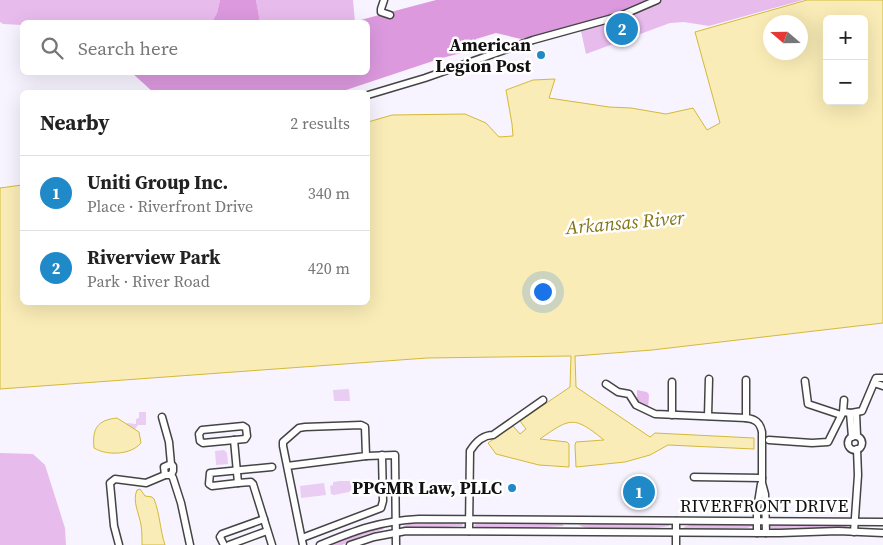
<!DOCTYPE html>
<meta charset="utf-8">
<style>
:root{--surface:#fff;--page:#f2f2f2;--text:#222;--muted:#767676;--line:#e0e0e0;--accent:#208ac9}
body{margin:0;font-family:"Source Serif 4",serif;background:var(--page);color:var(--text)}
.controls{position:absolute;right:15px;top:15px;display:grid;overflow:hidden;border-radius:8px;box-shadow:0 5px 20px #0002}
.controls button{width:45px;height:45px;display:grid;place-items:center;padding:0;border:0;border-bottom:1px solid var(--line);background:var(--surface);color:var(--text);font:25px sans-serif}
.compass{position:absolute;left:763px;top:15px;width:45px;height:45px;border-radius:50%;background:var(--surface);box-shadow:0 5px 20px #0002;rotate:290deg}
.you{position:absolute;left:542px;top:291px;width:18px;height:18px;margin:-12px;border:4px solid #fff;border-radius:50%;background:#1a73e8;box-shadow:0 0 0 8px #1a73e833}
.badge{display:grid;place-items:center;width:32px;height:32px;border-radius:50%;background:var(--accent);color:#fff;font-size:16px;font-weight:700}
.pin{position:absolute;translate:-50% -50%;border:2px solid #fff;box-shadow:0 1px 5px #0006}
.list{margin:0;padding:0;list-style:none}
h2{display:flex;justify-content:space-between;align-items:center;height:65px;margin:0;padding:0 20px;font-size:21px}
h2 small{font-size:16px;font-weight:400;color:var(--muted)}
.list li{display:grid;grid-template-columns:32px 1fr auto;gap:15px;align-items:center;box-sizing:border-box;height:75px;padding:0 20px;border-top:1px solid var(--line)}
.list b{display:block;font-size:19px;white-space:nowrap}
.list p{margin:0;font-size:16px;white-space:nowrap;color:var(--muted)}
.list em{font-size:16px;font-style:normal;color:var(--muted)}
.icon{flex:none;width:28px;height:28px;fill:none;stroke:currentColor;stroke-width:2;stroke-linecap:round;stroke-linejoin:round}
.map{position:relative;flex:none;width:883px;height:545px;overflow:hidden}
.search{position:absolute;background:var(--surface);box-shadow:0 5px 20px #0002;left:20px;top:20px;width:350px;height:55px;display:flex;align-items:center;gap:12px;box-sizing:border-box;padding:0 18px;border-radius:8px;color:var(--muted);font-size:19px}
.panel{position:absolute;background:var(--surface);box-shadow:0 5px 20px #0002;left:20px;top:90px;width:350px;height:215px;border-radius:8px}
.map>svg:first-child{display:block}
.green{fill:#e8bbed}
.forest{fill:#dc99de}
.pitch{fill:#eacdf3}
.water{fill:#f9ecb6;stroke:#d4b939;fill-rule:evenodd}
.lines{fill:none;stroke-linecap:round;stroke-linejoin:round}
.minor-casing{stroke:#444;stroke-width:9}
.minor{stroke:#fff;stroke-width:6}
.poi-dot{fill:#208ac9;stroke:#fff;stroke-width:2}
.labels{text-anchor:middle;stroke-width:5;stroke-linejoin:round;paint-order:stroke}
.poi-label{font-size:18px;font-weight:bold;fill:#111;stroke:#fff;text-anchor:end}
.street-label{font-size:18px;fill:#111;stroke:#fff}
.water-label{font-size:19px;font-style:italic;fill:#847412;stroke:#fff}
</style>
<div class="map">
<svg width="883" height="545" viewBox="0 0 883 545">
<rect width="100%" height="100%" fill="#f7f4ff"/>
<g class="green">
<path d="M0 0H220L217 13 212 22H22V25L3 24 0 22Z"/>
<path d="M256 0H353L355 22H260Z"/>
<path d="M661 0H803L709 26 684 22 670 23 586 54 581 31 632 14Z"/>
<path d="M637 390 647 392 649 395 648 410 637 404Z"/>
<path d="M0 453 33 454 45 465 65 528 66 545H0Z"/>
<path d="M462 522 463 524 462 526 410 529 402 527 408 524Z"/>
<path d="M527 522 561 523 564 526 513 529 478 528 474 526 476 524Z"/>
<path d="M630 522 669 524V526C657 529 586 532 579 525Z"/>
<path d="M751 523 754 526 747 528 689 530 683 527 690 525Z"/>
<path d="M768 523 846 524 848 525 845 528 774 530 768 526Z"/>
<path d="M387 526 382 530 364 535 342 545H325L372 527Z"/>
</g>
<g class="forest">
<path d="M220 0H256L260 22H212L217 13Z"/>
<path d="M436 0H646L586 25 521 39 496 33 476 39 473 50 442 58 340 92H153L132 73 368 72V22H353Z"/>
</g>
<g class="pitch">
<path d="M349 389 350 401H334L333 390Z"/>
<path d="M139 412H146V425H138L135 429 127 425V423L136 424V419L139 418Z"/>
<path d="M224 450 227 453 228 464 216 465 215 451Z"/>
<path d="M340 481H352L351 490 349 492 334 495 331 494 330 486 333 485V482Z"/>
<path d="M324 483 326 495 301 498 300 486Z"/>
</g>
<g class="water">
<path d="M807 0H883V323L652 350 575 356 576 387 650 437 655 433 754 438V449L668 445 650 455 625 462 576 467 575 445 576 442 604 440C574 416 571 417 540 439L567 442 569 444V467L539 465 496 454 488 443 513 426 520 434 526 429 520 421 570 387 571 356 427 358 0 389V188L22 185V302H368V122L392 115 465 114 486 123 499 137 513 136 512 124 506 90 533 80 555 79 549 98 609 107 631 108 666 114 693 108 707 130 720 123 695 32ZM827 19H864V101H827ZM770 22H800V52H770Z"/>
<path d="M117 418 139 432 141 443C131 455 107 456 94 448 92 429 97 420 117 418Z"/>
<path d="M140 489 145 496 152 497 154 499C160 514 160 530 165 545H142C142 539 142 531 141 525 139 513 132 501 137 490Z"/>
</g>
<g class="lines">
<defs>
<g id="minor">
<path d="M384 0 381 9V12L390 15"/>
<path d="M368 95 425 78 533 40 620 16 657 0"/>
<path d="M805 381 808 404 841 415"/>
<path d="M672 382V415"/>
<path d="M874 383 883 386"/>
<path d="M606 384 618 392 629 394 636 405 655 414 746 418C755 419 760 422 762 432V483L765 494 766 533"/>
<path d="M843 412 851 413 862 411 876 378H883"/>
<path d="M850 413 852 437"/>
<path d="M856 413 857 436"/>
<path d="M708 416 709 379"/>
<path d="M162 417 169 442 171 464 173 466V471L171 475"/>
<path d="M746 418V380"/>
<path d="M243 426 246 428 247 436 245 439 203 443 200 441 199 434 202 430Z"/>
<circle cx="855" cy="443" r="7"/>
<path d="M234 440 238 483 251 482 253 484 272 545"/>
<path d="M769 440 812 443 828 442 843 412 844 400"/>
<path d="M366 456 395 455 396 545"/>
<path d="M287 466 366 456 365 427 361 425 305 427 299 428 283 442V446L303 545"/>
<path d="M165 475 164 467 171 464"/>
<path d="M694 477 762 478"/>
<path d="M238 483 212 486 209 484 210 473 272 467"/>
<path d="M676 521V545"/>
<path d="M469 531 470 451C475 443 482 435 493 435L543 400"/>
<path d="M854 532 858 475 857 449"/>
<path d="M757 533V509L761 484"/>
<path d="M302 538 381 508 383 501 382 455"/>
<path d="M119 545 114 526 110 483 115 479 146 483 165 475H171L173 478 181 503 190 545"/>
<path d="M224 545 220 537 222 534 264 519"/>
<path d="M229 545 267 531"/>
<path d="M320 545C356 530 380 521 419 519L883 522"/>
<path d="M350 545 374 537 406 531 780 533 838 531 883 533"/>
</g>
</defs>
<use href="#minor" class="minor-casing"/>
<use href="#minor" class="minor"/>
</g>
<g class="poi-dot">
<circle cx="541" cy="55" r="5"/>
<circle cx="512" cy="488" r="5"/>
</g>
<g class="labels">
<g class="poi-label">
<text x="531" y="51">American<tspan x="531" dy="21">Legion Post</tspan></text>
<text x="502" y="494">PPGMR Law, PLLC</text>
</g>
<g class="street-label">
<text x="764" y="512">RIVERFRONT DRIVE</text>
</g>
<g class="water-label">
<text transform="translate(625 222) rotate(-5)" y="7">Arkansas River</text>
</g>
</g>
</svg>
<div class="controls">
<button>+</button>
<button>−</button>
</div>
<svg class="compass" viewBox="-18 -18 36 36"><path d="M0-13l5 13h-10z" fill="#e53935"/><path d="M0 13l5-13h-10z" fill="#767676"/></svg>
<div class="you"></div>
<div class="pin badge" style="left:639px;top:492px">1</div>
<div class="pin badge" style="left:622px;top:29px">2</div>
<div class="search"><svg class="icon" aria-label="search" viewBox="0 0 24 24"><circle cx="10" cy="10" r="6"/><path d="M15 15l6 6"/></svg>Search here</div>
<section class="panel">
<h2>Nearby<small>2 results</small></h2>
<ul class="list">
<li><span class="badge">1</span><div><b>Uniti Group Inc.</b><p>Place · Riverfront Drive</p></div><em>340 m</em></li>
<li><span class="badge">2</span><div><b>Riverview Park</b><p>Park · River Road</p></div><em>420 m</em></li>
</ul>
</section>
</div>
